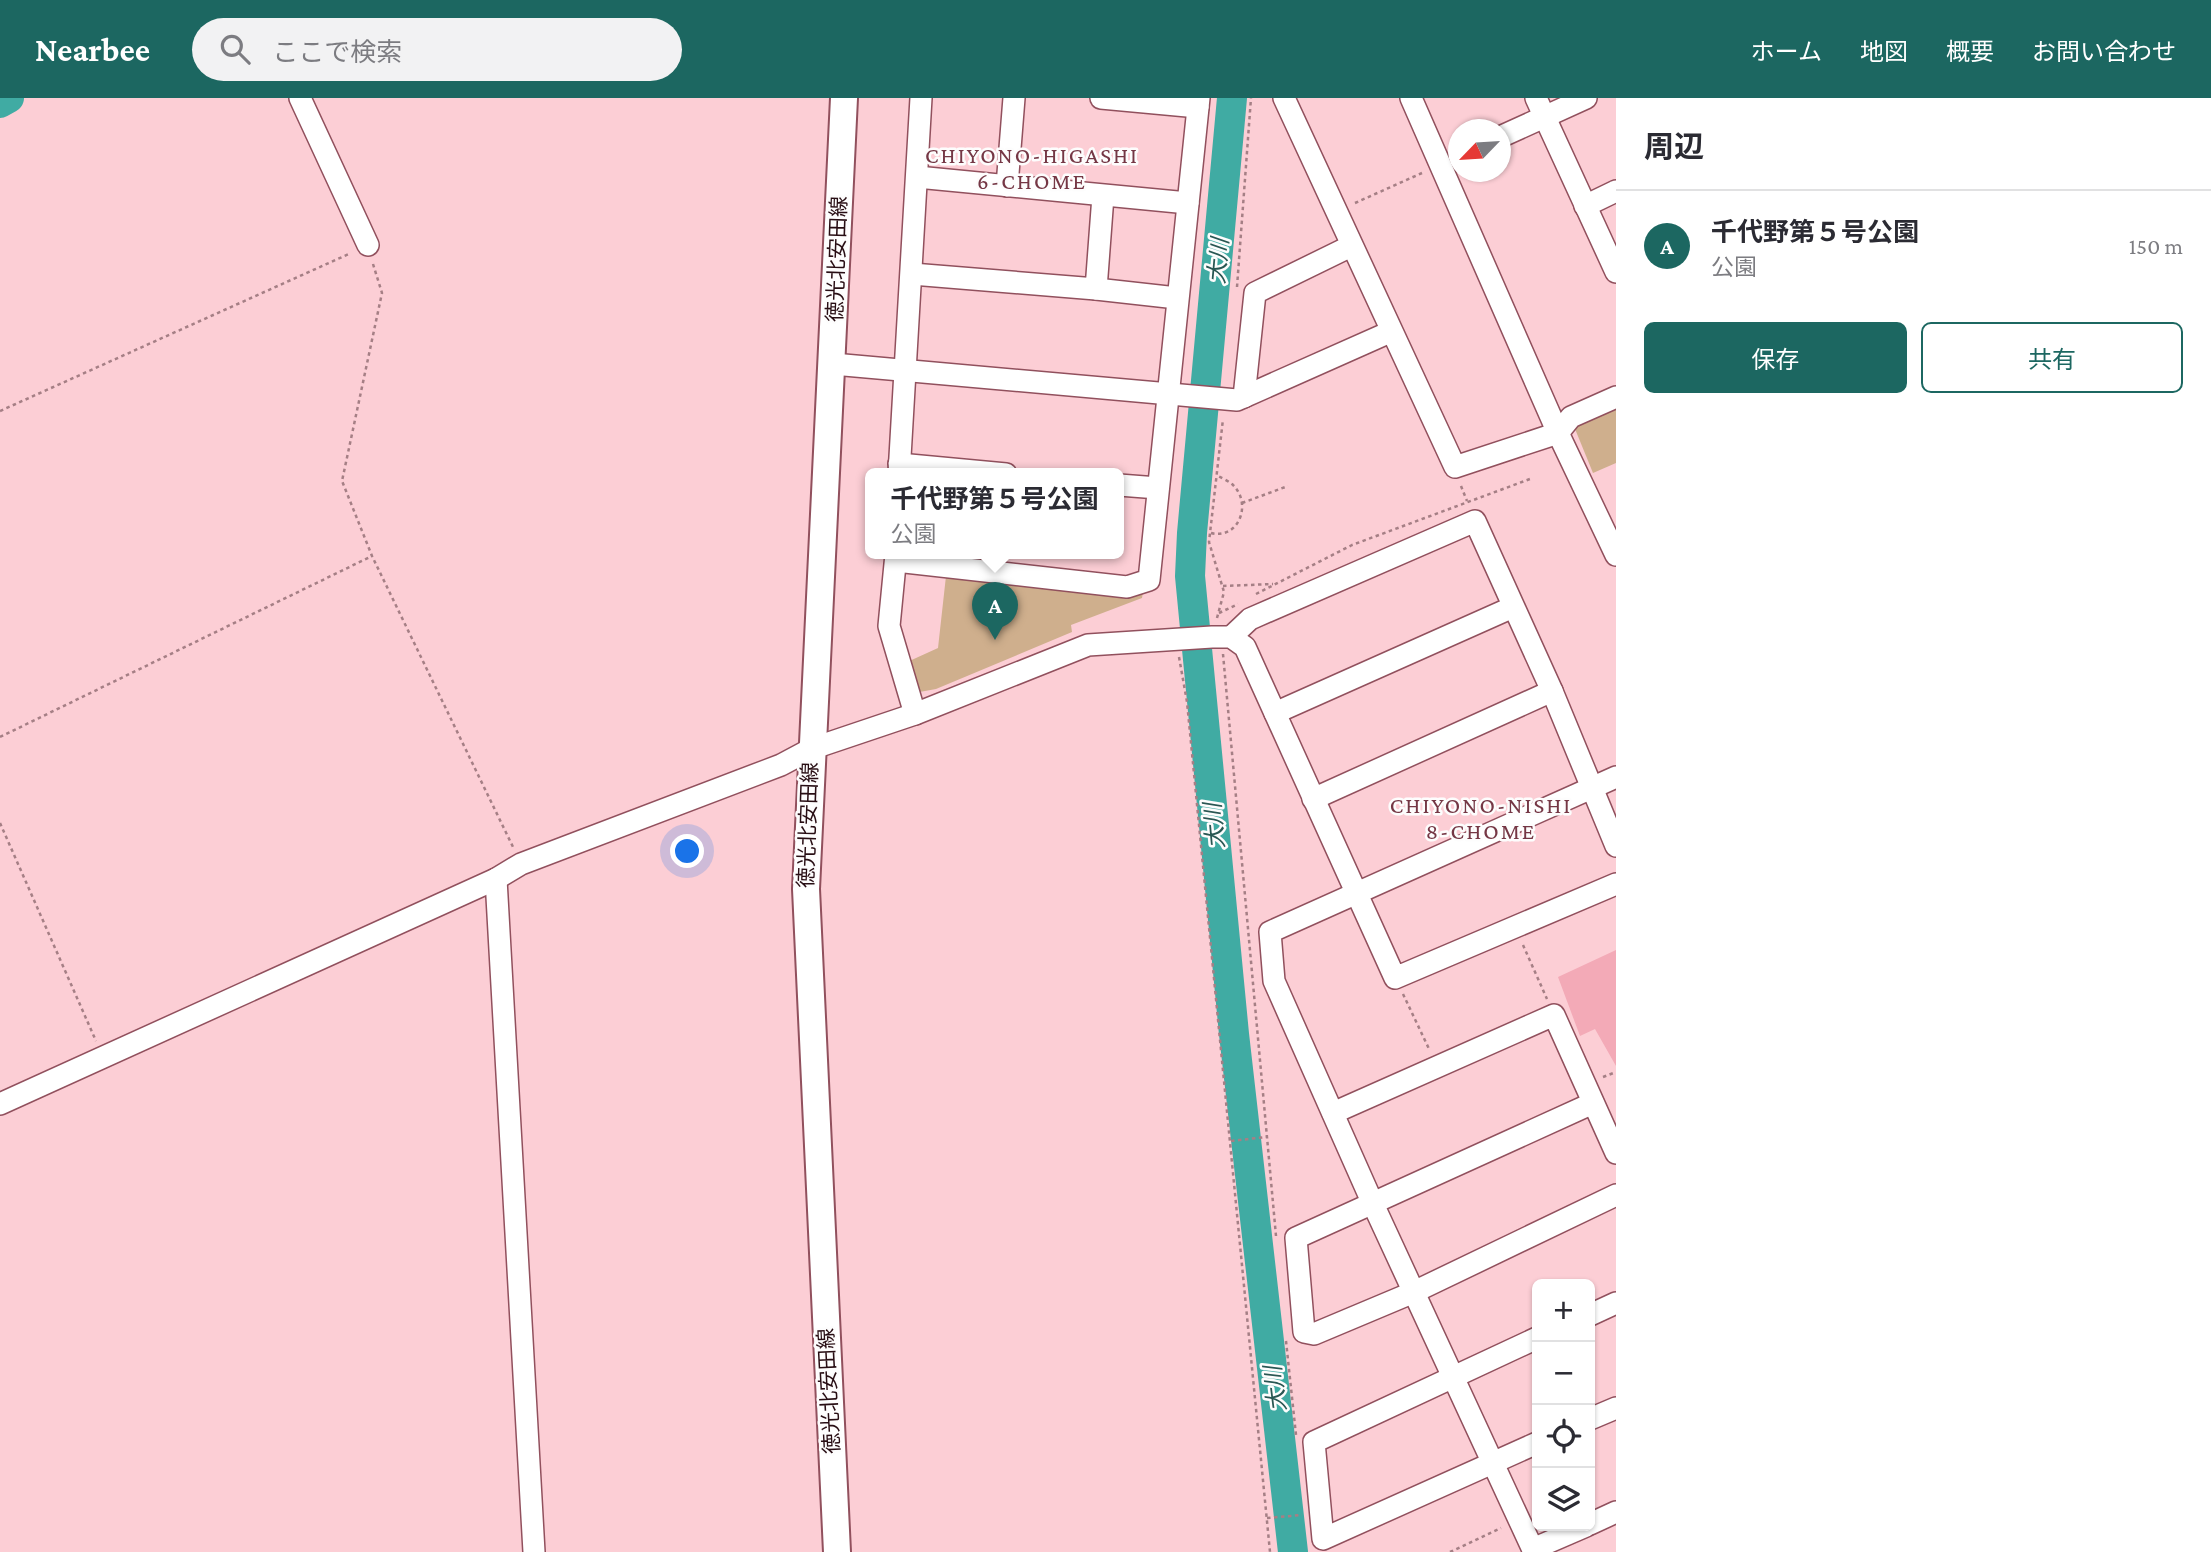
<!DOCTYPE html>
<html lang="ja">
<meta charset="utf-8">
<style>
:root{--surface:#fff;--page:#f2f2f3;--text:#2b2b33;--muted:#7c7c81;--line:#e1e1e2;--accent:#1c6761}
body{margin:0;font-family:"Crimson Pro","Noto Sans JP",serif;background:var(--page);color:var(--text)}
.controls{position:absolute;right:21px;bottom:21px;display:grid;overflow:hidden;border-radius:10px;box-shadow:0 2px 5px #0004}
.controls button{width:63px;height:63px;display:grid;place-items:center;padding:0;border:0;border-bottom:2px solid var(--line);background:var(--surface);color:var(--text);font:35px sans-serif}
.compass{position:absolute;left:1448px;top:21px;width:63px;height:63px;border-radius:50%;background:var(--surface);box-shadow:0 2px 5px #0004;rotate:245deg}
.you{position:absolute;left:688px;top:754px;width:24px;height:24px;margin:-18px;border:5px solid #fff;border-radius:50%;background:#1a73e8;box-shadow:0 0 0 10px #1a73e833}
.badge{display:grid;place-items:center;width:46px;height:46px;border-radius:50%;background:var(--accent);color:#fff;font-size:23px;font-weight:700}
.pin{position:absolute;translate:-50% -58px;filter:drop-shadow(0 2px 4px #0008)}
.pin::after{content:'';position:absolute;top:37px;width:24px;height:21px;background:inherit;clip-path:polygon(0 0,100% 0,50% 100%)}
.popup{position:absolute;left:865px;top:370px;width:259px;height:91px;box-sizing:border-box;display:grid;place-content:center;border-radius:10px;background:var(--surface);filter:drop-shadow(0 2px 5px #0005);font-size:23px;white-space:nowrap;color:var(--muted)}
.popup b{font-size:26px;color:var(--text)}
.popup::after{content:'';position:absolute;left:50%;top:100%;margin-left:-14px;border:14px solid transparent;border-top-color:var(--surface)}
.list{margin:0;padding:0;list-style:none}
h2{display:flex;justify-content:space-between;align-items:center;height:91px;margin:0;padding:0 28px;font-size:30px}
h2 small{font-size:23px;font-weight:400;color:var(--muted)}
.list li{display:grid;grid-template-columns:46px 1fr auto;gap:21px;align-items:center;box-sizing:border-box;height:112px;padding:0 28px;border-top:2px solid var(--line)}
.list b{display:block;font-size:26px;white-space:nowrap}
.list p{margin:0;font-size:23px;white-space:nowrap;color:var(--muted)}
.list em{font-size:23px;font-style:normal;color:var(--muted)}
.actions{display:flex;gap:14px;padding:21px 28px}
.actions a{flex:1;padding:16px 0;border:2px solid var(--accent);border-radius:10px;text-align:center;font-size:24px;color:var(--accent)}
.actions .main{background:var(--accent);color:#fff}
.icon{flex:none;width:38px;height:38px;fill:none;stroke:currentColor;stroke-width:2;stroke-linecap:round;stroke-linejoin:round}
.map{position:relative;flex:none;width:1616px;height:1454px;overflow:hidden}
header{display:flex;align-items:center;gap:42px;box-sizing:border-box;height:98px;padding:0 35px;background:var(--accent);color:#fff}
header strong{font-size:33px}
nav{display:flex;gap:38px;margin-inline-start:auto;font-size:24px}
.search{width:490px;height:63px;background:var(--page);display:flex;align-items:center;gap:18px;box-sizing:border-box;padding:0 24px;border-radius:38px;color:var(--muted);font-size:26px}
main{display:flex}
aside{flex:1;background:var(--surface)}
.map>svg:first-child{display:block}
.green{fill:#cfaf8d}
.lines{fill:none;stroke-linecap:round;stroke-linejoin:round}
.river{stroke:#40aba3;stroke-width:30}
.building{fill:#f3aab7}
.minor-casing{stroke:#91505d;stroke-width:24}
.major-casing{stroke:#91505d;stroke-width:30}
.path{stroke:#a57f85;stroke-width:2.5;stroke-dasharray:3.5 3.5;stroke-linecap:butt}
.minor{stroke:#fff;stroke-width:21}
.major{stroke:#fff;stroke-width:26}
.labels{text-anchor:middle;stroke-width:5;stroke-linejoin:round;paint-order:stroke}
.street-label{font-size:21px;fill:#280e14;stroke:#fdfdfd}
.neighbourhood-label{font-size:23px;letter-spacing:2px;fill:#753745;stroke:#fdfdfd}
.water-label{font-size:23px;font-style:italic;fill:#295753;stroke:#fdfdfd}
</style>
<header>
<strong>Nearbee</strong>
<div class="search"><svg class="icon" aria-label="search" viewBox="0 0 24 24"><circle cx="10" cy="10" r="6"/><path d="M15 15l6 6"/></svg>ここで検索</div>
<nav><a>ホーム</a><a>地図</a><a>概要</a><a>お問い合わせ</a></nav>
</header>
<main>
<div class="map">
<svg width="1616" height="1454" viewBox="0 0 1616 1454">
<rect width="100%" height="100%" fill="#fcced5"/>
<g class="green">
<path d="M1616 308V365L1593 375 1573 326Z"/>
<path d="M946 478 1143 494 1142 500 1071 527 1072 534 936 591 914 595 905 565 938 550Z"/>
</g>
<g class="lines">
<g class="river">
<path d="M1232 0 1192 435 1190 478 1234 936 1293 1454"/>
<path d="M0 5 9 0"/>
</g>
</g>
<path class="building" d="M1616 852V968L1595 931 1580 938 1558 879Z"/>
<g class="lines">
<defs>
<g id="minor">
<path d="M300 0 368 147"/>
<path d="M1101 0 1198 9"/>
<path d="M1284 0 1455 369 1558 335 1571 319 1616 299"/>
<path d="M1411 0 1558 335 1616 457"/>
<path d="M1536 0 1616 174"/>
<path d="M1500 39 1586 0"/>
<path d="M917 79 1188 105"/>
<path d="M1007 88 1014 0"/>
<path d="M1585 108 1616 93"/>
<path d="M912 176 1096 191 1103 98"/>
<path d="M1096 191 1177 200"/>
<path d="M833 266 1237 302 1390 234"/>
<path d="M1244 299 1255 195 1351 148"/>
<path d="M899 366 1006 376"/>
<path d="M899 376 921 0"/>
<path d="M1119 387 1158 390"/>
<path d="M896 456 889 528 915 616"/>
<path d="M896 463 1127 489 1149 482 1199 0"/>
<path d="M1231 539 1250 521 1475 423 1552 593 1616 748"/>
<path d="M1275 615 1513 509"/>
<path d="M1313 701 1552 593"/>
<path d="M496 781 534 1454"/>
<path d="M1593 1005 1296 1140 1304 1234 1314 1236 1414 1194 1616 1097"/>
<path d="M0 1006 496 781 521 766 781 667 811 651 915 616 1088 547 1212 539H1231L1245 549 1395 880 1616 786"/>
<path d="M1333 1015 1554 917 1616 1055"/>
<path d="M1590 1217 1616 1205"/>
<path d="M1537 1240 1314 1344 1323 1441 1537 1345"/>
<path d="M1590 1321 1616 1310"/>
<path d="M1590 1426 1616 1414"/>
<path d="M1533 1451 1586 1428"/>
<path d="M1534 1454 1373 1106 1274 883 1270 834 1616 679"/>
</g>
<path id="major" d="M837 1454 806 791 844 0"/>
</defs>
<use href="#minor" class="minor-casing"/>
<use href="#major" class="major-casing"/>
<g class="path">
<path d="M1355 105 1422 75"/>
<path d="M373 166 382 195 342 383 372 458 513 749"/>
<path d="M1237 189 1251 0"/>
<path d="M0 313 351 155"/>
<path d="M1461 388 1467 403"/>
<path d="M1242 405 1288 388"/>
<path d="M1211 435C1239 442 1253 405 1232 386 1228 383 1222 380 1218 378"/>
<path d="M1223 488 1273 486"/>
<path d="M1256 496 1352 447 1530 381"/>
<path d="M1219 515 1238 506"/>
<path d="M1217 520 1224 494 1209 444 1223 321"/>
<path d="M1223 556 1276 1138"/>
<path d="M1179 559 1187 604 1270 1454"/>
<path d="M0 639 372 458"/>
<path d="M0 725 96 943"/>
<path d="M1523 847 1547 901"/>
<path d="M1403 896 1430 953"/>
<path d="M1603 979 1616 974"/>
<path d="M1231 1043 1266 1039"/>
<path d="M1286 1243 1296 1337"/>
<path d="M1267 1420 1302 1417"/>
<path d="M1450 1454 1501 1430"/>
</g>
<use href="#minor" class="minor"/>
<use href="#major" class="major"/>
</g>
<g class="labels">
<g class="street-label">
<text transform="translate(837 161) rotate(-88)" y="7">徳光北安田線</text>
<text transform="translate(808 727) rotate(-88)" y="7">徳光北安田線</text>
<text transform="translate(829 1293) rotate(-93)" y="7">徳光北安田線</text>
</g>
<g class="neighbourhood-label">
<text x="1032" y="65">CHIYONO-HIGASHI<tspan x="1032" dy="26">6-CHOME</tspan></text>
<text x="1481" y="715">CHIYONO-NISHI<tspan x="1481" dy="26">8-CHOME</tspan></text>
</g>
<g class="water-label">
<text transform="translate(1218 163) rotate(-85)" y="8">大川</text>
<text transform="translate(1214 728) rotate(-95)" y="8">大川</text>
<text transform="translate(1275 1291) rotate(-97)" y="8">大川</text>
</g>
</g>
</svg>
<div class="controls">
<button>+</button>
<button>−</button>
<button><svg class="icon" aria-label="locate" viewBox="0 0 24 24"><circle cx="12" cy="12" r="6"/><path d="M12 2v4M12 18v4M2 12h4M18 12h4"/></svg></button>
<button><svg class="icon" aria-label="layers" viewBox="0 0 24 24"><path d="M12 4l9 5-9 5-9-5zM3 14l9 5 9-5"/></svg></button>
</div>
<svg class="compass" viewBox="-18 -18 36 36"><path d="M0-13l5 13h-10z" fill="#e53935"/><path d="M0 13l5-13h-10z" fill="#7c7c81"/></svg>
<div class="you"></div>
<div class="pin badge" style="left:995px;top:542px">A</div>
<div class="popup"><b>千代野第５号公園</b>公園</div>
</div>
<aside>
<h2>周辺<small></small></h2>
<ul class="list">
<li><span class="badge">A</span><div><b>千代野第５号公園</b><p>公園</p></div><em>150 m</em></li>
</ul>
<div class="actions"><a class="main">保存</a><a>共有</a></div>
</aside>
</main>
